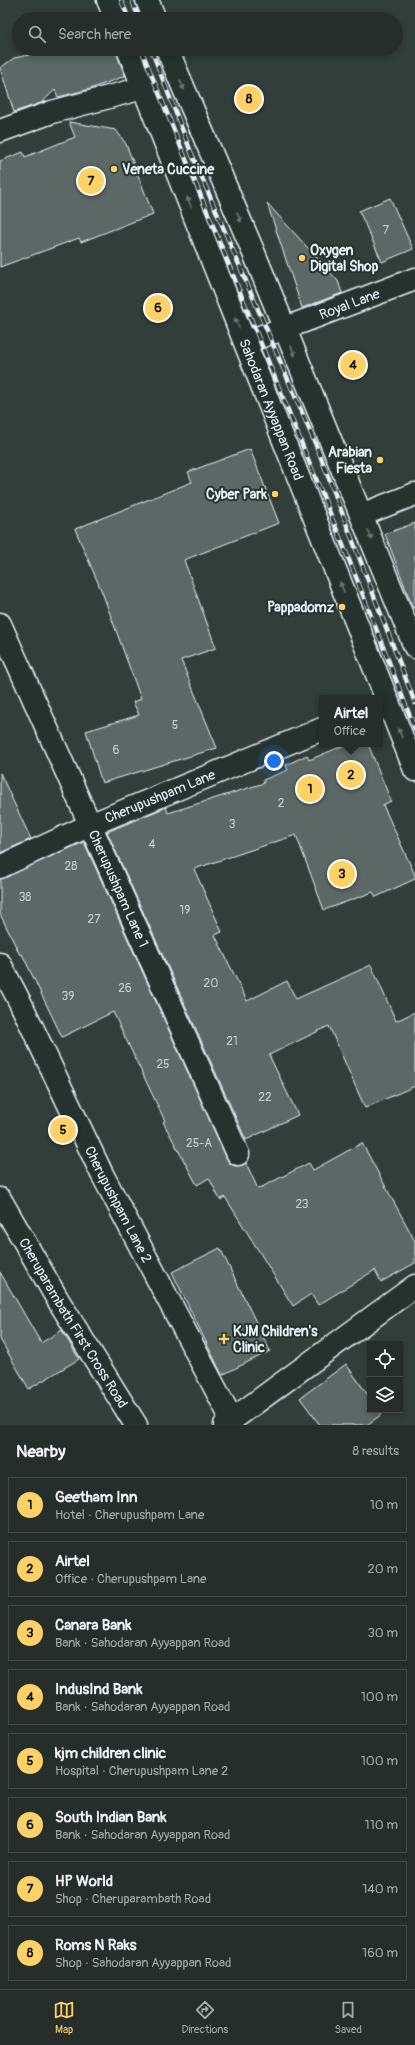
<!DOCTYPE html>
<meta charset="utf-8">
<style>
:root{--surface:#262e2b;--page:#323a37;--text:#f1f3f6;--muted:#a4a8a9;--line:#424a47;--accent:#ffd166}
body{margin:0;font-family:Pangolin,sans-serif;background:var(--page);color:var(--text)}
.controls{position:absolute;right:12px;bottom:12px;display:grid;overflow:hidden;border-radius:0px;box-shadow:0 2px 6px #0003}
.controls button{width:36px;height:36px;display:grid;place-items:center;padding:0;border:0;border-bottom:1px solid var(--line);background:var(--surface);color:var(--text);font:20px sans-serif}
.you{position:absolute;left:274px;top:761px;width:14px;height:14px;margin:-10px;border:3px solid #fff;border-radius:50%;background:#1a73e8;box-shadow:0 0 0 6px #1a73e833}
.badge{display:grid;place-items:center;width:26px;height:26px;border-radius:50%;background:var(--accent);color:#111;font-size:13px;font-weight:700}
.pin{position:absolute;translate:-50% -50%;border:2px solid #fff;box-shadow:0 1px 4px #0006}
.popup{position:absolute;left:319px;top:695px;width:64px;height:52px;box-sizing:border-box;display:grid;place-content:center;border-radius:0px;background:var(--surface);filter:drop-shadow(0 1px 3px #0005);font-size:13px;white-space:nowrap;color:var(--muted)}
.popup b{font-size:15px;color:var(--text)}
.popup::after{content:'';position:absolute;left:50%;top:100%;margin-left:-8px;border:8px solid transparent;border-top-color:var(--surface)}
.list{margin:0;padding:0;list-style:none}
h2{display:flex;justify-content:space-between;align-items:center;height:52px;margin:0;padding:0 16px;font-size:17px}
h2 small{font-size:13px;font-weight:400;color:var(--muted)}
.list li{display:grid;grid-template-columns:26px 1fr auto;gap:12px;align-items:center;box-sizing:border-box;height:56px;margin:0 8px 8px;padding:0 8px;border:1px solid var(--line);border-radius:0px}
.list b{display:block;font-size:15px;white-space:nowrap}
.list p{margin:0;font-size:13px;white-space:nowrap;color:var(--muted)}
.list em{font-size:13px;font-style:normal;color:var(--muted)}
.icon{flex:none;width:22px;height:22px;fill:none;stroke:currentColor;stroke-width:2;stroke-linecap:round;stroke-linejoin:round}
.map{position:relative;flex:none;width:415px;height:1425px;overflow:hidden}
.search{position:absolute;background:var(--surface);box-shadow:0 2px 6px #0003;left:12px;right:12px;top:12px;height:44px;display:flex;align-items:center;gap:10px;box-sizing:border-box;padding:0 14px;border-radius:22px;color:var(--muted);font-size:15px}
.sheet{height:564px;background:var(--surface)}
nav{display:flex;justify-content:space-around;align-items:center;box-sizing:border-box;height:56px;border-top:1px solid var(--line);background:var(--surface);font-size:11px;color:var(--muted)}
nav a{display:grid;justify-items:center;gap:2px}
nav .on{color:var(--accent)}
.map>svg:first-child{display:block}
.building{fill:#5c6865;stroke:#e8f1f8}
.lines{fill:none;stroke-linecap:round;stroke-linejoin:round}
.minor-casing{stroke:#e8f1f8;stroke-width:25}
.major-casing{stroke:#e8f1f8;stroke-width:25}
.minor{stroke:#26332d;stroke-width:22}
.major{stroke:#26332d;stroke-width:22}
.rail-casing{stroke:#e8f1f8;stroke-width:4.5}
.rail{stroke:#26332d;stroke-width:3;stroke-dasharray:9;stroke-linecap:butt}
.oneway{fill:#6a7674}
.poi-dot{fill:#ffd166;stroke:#26332d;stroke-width:1.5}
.labels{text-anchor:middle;stroke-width:4;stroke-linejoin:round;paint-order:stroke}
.number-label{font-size:12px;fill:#c5cfd3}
.poi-label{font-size:14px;font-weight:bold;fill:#e8f1f8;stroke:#26332d;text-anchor:start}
.street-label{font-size:14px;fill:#e8f1f8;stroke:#26332d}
</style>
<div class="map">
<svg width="415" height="1425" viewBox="0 0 415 1425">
<rect width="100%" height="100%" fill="#323e39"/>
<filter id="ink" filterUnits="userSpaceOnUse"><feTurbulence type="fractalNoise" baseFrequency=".025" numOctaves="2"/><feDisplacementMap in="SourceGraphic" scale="8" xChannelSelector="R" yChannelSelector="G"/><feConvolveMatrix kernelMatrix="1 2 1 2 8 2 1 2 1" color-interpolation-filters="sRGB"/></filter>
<g filter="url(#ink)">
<g class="building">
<path d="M38 49H115L125 76 90 89 58 97 55 90 41 103 14 112 0 68 14 58 39 53Z"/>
<path d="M69 122 116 130 126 144 153 214 81 242 79 238 0 267V161L23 152 25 157 75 137Z"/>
<path d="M390 198 413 249 382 262 359 211Z"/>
<path d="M267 203 338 281 342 293 302 308Z"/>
<path d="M250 449 279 523 184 560 216 648 181 660 217 748 102 783 86 731 139 715 133 702 141 699 102 592 75 529 192 482 188 472Z"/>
<path d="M415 523V607L413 608 385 534Z"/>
<path d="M347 744H368L391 801 383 805 415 875V879L376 897 373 892 324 910 296 835 194 869 222 932 215 935 247 1001 287 981 296 999 371 965 396 1021 415 1012V1086L365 1108 329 1026 269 1055 298 1115 246 1140 107 832 166 807 168 813 264 783 263 780 288 770 286 765 307 755 309 760Z"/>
<path d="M0 773 31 839 0 853Z"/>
<path d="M84 842 227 1159 230 1164 236 1166 246 1163 258 1189 309 1163 313 1170 362 1143 415 1241V1263L381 1282 375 1270 318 1305 311 1294 293 1306 225 1197 220 1200 209 1178 197 1185 163 1122 165 1121 113 1012 62 1037 22 954 20 955 0 914V879Z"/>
<path d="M220 1248 270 1351 222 1375 172 1272Z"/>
<path d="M0 1272 41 1343 62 1330 79 1359 29 1389 0 1339Z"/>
<path d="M346 1364 370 1398V1410H379L382 1414 367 1425H320L300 1398Z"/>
</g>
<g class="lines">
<defs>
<g id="minor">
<path d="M0 131 52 112 143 88"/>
<path id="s1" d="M283 329 415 279"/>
<path d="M361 515 415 494"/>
<path id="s2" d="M0 624 238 1154"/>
<path id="s3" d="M0 867 90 825 322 729"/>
<path id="s4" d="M0 964 21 1004 102 1174 232 1420"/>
<path id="s5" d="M0 1199 58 1300 136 1425"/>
<path d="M225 1425 415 1286"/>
</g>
<g id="major">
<path d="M108 0 116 19"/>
<path d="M147 0 155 19"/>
<path id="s6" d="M128 49 415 770"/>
<path d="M167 49 256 258 415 647"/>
<path d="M245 342 283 329"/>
</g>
</defs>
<use href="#minor" class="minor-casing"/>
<use href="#major" class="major-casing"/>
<use href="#minor" class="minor"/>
<use href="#major" class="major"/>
<defs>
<g id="rail">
<path d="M121 0 129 19"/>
<path d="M132 0 139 19"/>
<path d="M141 49 356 577 415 729"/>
<path d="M151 49 191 152 318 450 415 703"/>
</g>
</defs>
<use href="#rail" class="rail-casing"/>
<use href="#rail" class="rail"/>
</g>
<defs><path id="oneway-solid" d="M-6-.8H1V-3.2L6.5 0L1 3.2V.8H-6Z"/></defs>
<g class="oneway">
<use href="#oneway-solid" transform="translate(182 85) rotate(67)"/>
<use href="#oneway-solid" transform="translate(189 202) rotate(-112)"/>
<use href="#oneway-solid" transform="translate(239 217) rotate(67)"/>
<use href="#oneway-solid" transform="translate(237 323) rotate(-112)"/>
<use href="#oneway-solid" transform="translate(293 351) rotate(67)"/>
<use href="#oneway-solid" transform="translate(370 535) rotate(67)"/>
<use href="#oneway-solid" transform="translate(342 587) rotate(-112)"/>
<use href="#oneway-solid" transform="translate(400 733) rotate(-112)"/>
</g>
</g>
<g class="poi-dot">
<circle cx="114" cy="169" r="4"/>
<circle cx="302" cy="258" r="4"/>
<circle cx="380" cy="460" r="4"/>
<circle cx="275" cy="494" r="4"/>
<circle cx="342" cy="607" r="4"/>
<path d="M222 1333h4v4h4v4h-4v4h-4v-4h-4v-4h4z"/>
</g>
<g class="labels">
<g class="number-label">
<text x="386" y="234">7</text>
<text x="175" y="729">5</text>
<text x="116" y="754">6</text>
<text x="281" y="807">2</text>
<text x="232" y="828">3</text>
<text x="152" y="848">4</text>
<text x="71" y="870">28</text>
<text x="25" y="901">38</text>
<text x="185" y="914">19</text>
<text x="94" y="923">27</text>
<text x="211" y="987">20</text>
<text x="125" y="992">26</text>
<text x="68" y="1000">39</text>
<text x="232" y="1045">21</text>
<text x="163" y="1068">25</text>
<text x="265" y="1101">22</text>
<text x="199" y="1147">25-A</text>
<text x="302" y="1208">23</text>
</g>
<g class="poi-label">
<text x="122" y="174">Veneta Cuccine</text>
<text x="310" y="255">Oxygen<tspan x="310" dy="16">Digital Shop</tspan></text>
<text x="372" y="457" text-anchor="end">Arabian<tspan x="372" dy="16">Fiesta</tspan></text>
<text x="267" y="499" text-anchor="end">Cyber Park</text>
<text x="334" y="612" text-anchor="end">Pappadomz</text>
<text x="233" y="1336">KJM Children's<tspan x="233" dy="16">Clinic</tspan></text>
</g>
<g class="street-label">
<text dy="5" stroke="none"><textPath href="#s1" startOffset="71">Royal Lane</textPath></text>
<text dy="5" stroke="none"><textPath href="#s6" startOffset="388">Sahodaran Ayyappan Road</textPath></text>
<text dy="5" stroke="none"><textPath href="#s3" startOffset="175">Cherupushpam Lane</textPath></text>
<text dy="5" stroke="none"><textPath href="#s2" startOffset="290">Cherupushpam Lane 1</textPath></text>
<text dy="5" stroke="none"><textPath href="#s4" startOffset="268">Cherupushpam Lane 2</textPath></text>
<text dy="5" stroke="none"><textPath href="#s5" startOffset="144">Cheruparambath First Cross Road</textPath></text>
</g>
</g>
</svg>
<div class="controls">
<button><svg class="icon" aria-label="locate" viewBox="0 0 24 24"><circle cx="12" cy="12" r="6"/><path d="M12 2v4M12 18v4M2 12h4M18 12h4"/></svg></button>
<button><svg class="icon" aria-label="layers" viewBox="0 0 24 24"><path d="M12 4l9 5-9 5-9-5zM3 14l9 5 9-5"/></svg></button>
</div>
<div class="you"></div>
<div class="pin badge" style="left:310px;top:789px">1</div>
<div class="pin badge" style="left:351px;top:775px">2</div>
<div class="popup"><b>Airtel</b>Office</div>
<div class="pin badge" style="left:342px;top:874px">3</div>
<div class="pin badge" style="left:353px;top:365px">4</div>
<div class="pin badge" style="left:63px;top:1130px">5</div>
<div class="pin badge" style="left:158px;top:308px">6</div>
<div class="pin badge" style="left:91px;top:181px">7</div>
<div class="pin badge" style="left:249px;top:99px">8</div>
<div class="search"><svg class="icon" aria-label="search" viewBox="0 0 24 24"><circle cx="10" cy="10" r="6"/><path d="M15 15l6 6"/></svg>Search here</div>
</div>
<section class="sheet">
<h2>Nearby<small>8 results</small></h2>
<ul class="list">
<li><span class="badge">1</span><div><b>Geetham Inn</b><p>Hotel · Cherupushpam Lane</p></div><em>10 m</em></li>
<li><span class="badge">2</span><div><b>Airtel</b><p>Office · Cherupushpam Lane</p></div><em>20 m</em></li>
<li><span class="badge">3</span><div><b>Canara Bank</b><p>Bank · Sahodaran Ayyappan Road</p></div><em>30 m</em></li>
<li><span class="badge">4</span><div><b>IndusInd Bank</b><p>Bank · Sahodaran Ayyappan Road</p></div><em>100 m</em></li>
<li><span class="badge">5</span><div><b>kjm children clinic</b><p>Hospital · Cherupushpam Lane 2</p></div><em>100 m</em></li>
<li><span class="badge">6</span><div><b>South Indian Bank</b><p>Bank · Sahodaran Ayyappan Road</p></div><em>110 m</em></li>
<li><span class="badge">7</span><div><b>HP World</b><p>Shop · Cheruparambath Road</p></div><em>140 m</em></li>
<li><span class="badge">8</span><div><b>Roms N Raks</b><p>Shop · Sahodaran Ayyappan Road</p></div><em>160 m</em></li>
</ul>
</section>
<nav>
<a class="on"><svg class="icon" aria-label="map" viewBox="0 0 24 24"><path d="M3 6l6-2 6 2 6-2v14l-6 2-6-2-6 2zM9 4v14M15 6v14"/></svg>Map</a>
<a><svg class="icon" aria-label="directions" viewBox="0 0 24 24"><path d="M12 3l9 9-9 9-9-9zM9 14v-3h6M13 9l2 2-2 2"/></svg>Directions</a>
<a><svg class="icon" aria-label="saved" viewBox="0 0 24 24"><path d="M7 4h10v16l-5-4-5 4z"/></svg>Saved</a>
</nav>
